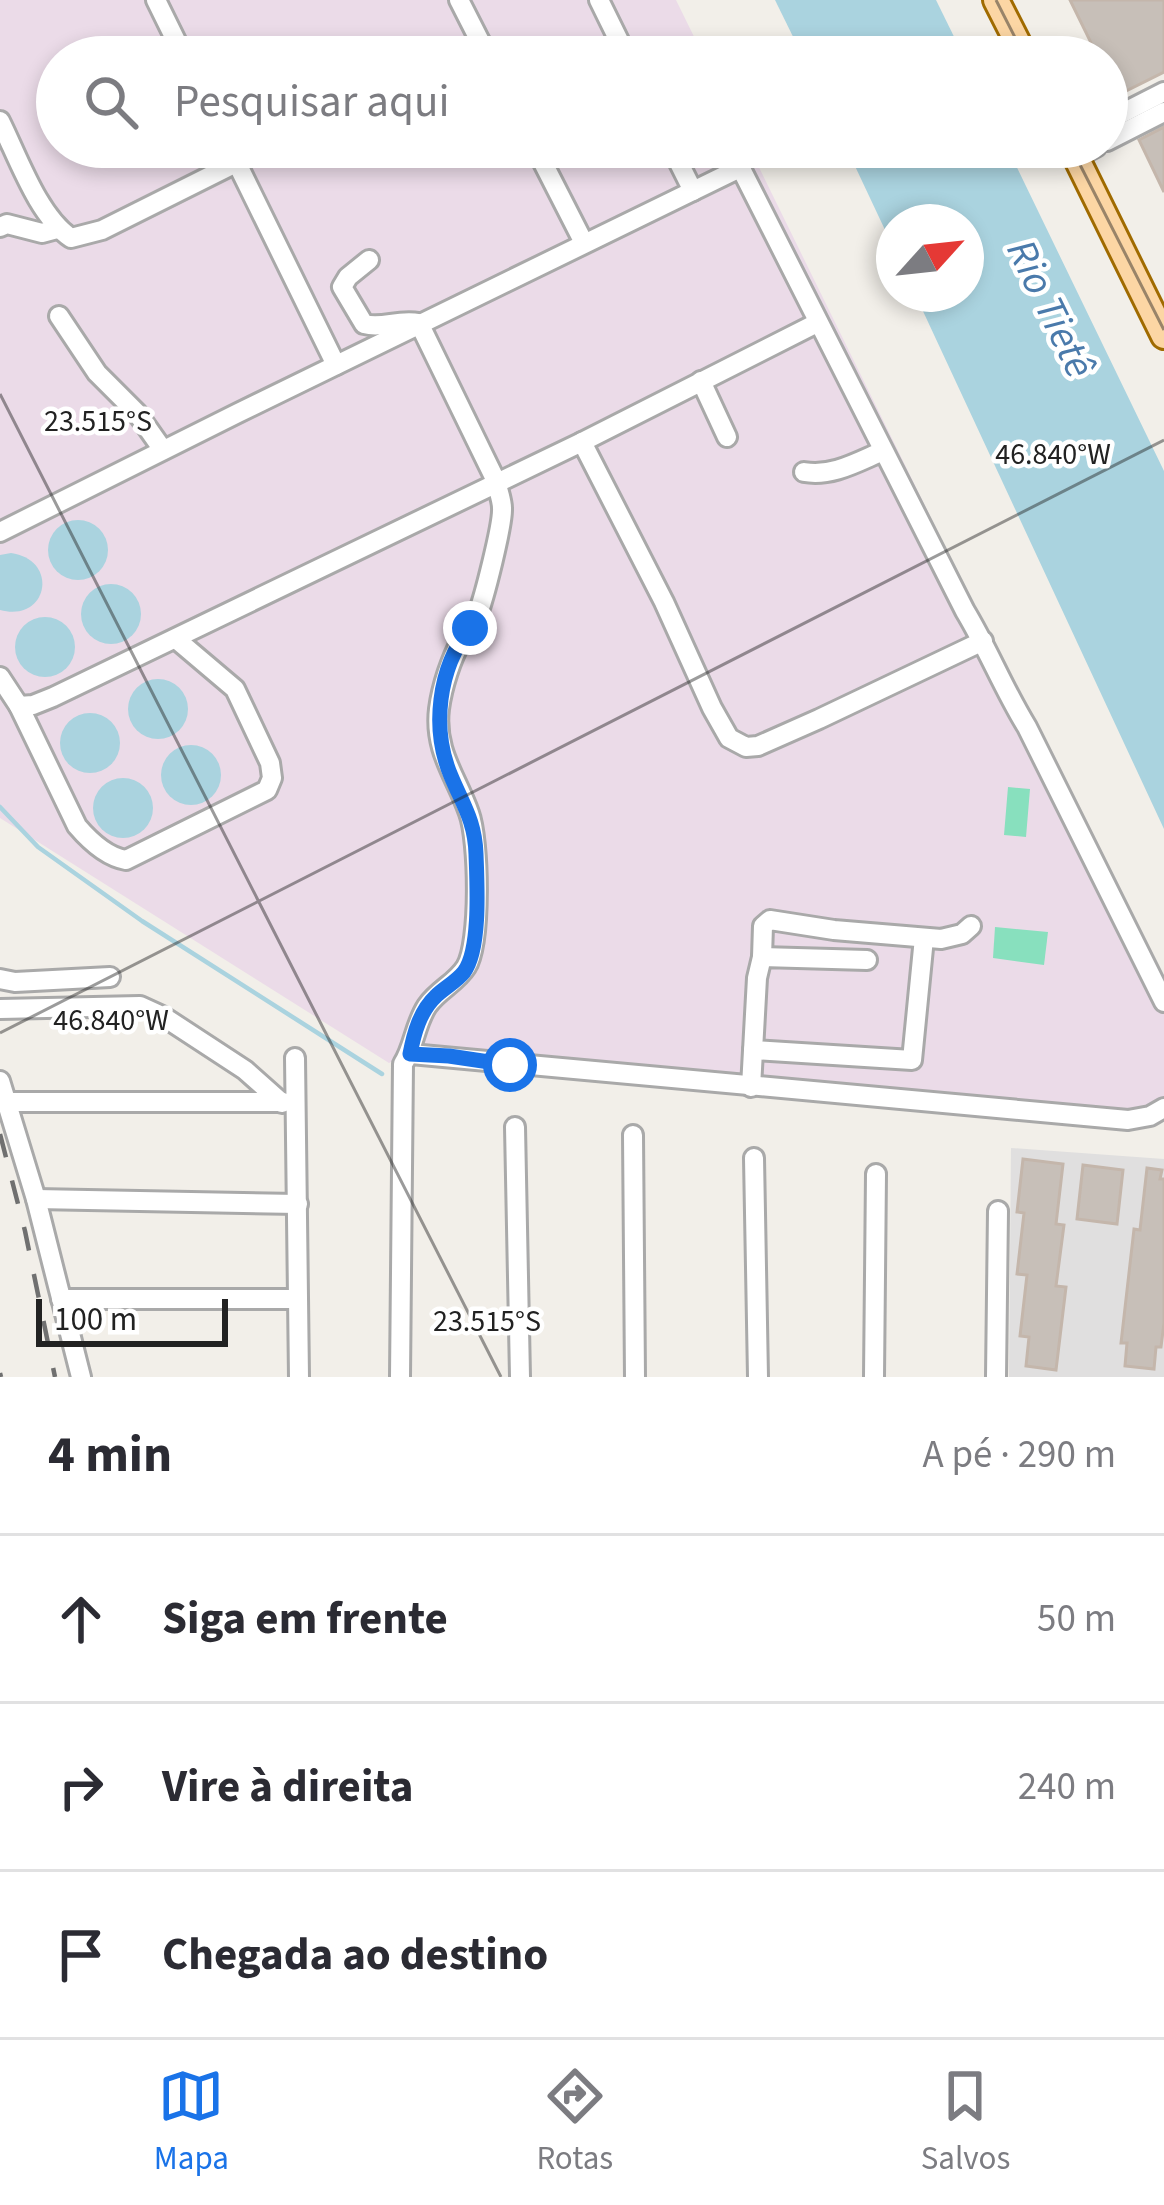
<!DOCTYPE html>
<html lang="pt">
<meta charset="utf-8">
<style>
:root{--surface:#fff;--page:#f2f2f3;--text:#2b2b33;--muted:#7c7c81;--line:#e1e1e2;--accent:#1a73e8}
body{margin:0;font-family:"Source Sans 3",sans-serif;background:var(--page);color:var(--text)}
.compass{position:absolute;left:876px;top:204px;width:108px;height:108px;border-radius:50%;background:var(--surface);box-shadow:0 6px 18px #0003;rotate:63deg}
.scale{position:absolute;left:36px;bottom:30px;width:192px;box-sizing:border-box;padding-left:12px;border:6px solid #222;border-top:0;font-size:33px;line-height:42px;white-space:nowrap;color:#222;-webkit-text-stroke:9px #fff;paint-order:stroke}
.stop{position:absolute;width:36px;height:36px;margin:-27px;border:9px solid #1a73e8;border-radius:50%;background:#fff}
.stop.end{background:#1a73e8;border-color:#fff;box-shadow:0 3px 12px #0008}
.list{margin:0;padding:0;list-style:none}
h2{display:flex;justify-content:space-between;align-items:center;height:156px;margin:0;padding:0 48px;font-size:51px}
h2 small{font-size:39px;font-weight:400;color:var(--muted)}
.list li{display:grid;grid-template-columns:78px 1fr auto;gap:36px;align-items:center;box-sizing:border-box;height:168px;padding:0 48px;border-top:3px solid var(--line)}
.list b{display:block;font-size:45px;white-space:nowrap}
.list em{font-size:39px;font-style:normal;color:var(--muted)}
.icon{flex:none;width:66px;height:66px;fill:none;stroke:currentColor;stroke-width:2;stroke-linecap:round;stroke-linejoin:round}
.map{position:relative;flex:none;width:1164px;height:1377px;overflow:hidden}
.search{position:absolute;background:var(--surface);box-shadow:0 6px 18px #0003;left:36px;right:36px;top:36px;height:132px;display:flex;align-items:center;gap:30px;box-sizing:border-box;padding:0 42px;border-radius:66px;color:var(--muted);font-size:45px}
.sheet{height:660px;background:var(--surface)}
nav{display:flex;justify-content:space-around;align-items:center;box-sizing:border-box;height:168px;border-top:3px solid var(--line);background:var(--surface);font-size:33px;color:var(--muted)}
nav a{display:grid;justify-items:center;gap:6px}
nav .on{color:var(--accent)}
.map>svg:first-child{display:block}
.residential{fill:#e0dfdf}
.industrial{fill:#ebdbe8}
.pitch{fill:#88e0be}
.water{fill:#aad3df}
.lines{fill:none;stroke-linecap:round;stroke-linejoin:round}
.stream{stroke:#aad3df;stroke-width:4.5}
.building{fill:#c7bfb8;stroke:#c4b6ab;stroke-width:3}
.minor-casing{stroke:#a9a9a9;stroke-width:24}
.major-casing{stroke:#a06b00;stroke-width:30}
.minor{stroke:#fff;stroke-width:18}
.major{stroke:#fcd6a4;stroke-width:24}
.rail{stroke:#707070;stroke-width:4.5;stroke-dasharray:24 24;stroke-linecap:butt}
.route{stroke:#1a73e8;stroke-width:15}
.ticks{fill:none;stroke:#222;stroke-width:3;stroke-opacity:0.45}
.labels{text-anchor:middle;stroke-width:9;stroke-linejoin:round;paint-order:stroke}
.water-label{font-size:42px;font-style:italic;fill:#4a7aab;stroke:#fff}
.ticks-label{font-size:30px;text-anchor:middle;fill:#222;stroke:#fff;stroke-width:9;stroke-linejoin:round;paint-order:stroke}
</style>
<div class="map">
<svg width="1164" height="1377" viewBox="0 0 1164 1377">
<rect width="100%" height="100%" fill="#f2efe9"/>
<path class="residential" d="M1011 1148 1164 1159V1377H1009Z"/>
<path class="industrial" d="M0 0H676L704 57H57V147H749L1164 993V1117L395 1060 389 1063 0 818Z"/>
<g class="pitch">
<path d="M1008 787 1030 789 1026 837 1004 835Z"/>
<path d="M995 927 1048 932 1044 965 993 958Z"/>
</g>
<g class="water">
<path d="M775 0H936L964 57H803Z"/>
<path d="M846 147H1007L1164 471V829L915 294H966V222H894V249Z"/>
<circle cx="78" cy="550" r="30"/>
<path d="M11 553C60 560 48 623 0 610V555Z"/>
<circle cx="111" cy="614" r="30"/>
<circle cx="45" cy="647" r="30"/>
<circle cx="158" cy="709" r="30"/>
<circle cx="90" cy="743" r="30"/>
<circle cx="191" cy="775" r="30"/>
<circle cx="123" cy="808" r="30"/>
</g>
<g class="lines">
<path class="stream" d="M0 807 38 847 142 921 382 1074"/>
</g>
<g class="building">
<path d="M1070 0H1164V72L1118 95 1107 74V57H1098Z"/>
<path d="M1164 127V192L1139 140Z"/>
<path d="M1023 1159 1063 1164 1056 1224 1064 1225 1056 1286 1066 1287 1056 1370 1026 1366 1029 1337 1020 1336 1027 1275 1017 1274 1024 1213 1017 1212Z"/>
<path d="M1083 1165 1123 1170 1117 1224 1077 1219Z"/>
<path d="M1147 1168 1162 1170 1160 1179H1164V1323L1161 1347H1156L1154 1369 1125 1366 1127 1343H1121L1134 1229 1140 1230Z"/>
</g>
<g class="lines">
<defs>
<g id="minor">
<path d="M156 0 184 57"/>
<path d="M459 0 488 57"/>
<path d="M599 0 627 57"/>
<path d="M451 57 481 43"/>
<path d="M0 121C18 157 38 216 71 238L102 230 268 147"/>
<path d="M1107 121 1164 92"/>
<path d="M1107 141 1164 112"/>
<path d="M229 147 336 365"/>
<path d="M535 147 584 243"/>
<path d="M671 147 693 191"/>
<path d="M730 147 965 611C988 649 1004 690 1027 727L1164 1002"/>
<path d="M1077 157 1096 147"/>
<path d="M0 227 7 224 42 233 57 229"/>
<path d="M369 260 348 277 342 287 364 324C383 329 397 319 419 323L496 481C498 490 502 500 502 508 503 524 484 599 477 616 474 624 467 631 462 639 451 659 442 686 439 709 434 751 456 776 469 813 479 840 481 943 466 967 456 983 438 990 427 1006 415 1024 414 1047 403 1064L400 1377"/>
<path d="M59 316 97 373 137 413 163 450"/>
<path d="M701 381 727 437"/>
<path d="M582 442 664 602 712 708 729 738 746 747 758 746 819 719 983 641"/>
<path d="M804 472C832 477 857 462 883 451"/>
<path d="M0 532 238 413 740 168"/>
<path d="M0 677 19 706 33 705 53 697 582 442 817 323"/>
<path d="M19 706 77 826C89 840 107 857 126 860L267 790 272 778 270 763 235 689 176 639"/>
<path d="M762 957 763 926 770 920 834 930 941 939 962 934 971 926"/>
<path d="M0 979 15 982 110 977"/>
<path d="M0 1009 140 1006 164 1017 245 1070 282 1103"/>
<path d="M753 1050 912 1060 924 938"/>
<path d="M411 1054 1128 1120 1150 1116 1164 1108"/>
<path d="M295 1058 299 1377"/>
<path d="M0 1081 36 1199 81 1377"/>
<path d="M751 1087 757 978 762 957 867 960"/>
<path d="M6 1102H283"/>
<path d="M515 1127 520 1377"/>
<path d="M633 1135 635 1377"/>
<path d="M754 1158 758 1377"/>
<path d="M36 1199 298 1204"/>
<path d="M61 1299H297"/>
<path d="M874 1377 876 1174"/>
<path d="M996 1377 998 1211"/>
</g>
<g id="major">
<path d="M996 0 1025 57"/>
<path d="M1071 147 1164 336"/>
</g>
</defs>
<use href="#minor" class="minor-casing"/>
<use href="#major" class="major-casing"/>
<use href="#minor" class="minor"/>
<use href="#major" class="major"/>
<g class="rail">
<path d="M0 1134 25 1231 55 1377"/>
<path d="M0 1373 1 1377"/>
</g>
</g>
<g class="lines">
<path class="route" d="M470 628C438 668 431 729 451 776 463 805 475 821 476 854 477 883 481 949 464 972 456 982 444 988 436 996 420 1011 414 1033 410 1054L449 1056 510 1065"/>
</g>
<path class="ticks" d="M996 0 1025 57M1071 147 1164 330M0 394 501 1377M0 1033 1164 440"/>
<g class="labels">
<g class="water-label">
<text transform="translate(1052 308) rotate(64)" y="15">Rio Tietê</text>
</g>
</g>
<g class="ticks-label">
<text x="98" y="431">23.515°S</text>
<text x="1053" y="464">46.840°W</text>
<text x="111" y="1030">46.840°W</text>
<text x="487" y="1331">23.515°S</text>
</g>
</svg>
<svg class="compass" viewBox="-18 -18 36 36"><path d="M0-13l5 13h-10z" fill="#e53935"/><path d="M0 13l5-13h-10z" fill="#7c7c81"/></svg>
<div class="scale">100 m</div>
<div class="stop" style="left:510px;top:1065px"></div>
<div class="stop end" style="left:470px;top:628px"></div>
<div class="search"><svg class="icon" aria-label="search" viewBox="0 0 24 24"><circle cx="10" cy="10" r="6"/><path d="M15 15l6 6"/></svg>Pesquisar aqui</div>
</div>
<section class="sheet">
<h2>4 min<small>A pé · 290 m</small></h2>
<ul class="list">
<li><svg class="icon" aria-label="ahead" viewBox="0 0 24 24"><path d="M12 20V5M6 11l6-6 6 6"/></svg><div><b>Siga em frente</b></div><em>50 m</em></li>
<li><svg class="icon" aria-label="right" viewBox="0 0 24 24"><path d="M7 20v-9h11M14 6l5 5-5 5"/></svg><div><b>Vire à direita</b></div><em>240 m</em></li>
<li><svg class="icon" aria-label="arrive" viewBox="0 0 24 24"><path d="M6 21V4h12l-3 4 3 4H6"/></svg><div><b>Chegada ao destino</b></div></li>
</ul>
</section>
<nav>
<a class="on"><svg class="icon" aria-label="map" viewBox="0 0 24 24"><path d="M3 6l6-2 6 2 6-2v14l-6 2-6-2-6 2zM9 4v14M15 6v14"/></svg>Mapa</a>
<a><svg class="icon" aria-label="directions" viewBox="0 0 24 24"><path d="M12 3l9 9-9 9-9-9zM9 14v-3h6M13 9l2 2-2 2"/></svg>Rotas</a>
<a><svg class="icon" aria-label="saved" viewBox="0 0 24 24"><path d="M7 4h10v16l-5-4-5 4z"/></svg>Salvos</a>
</nav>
